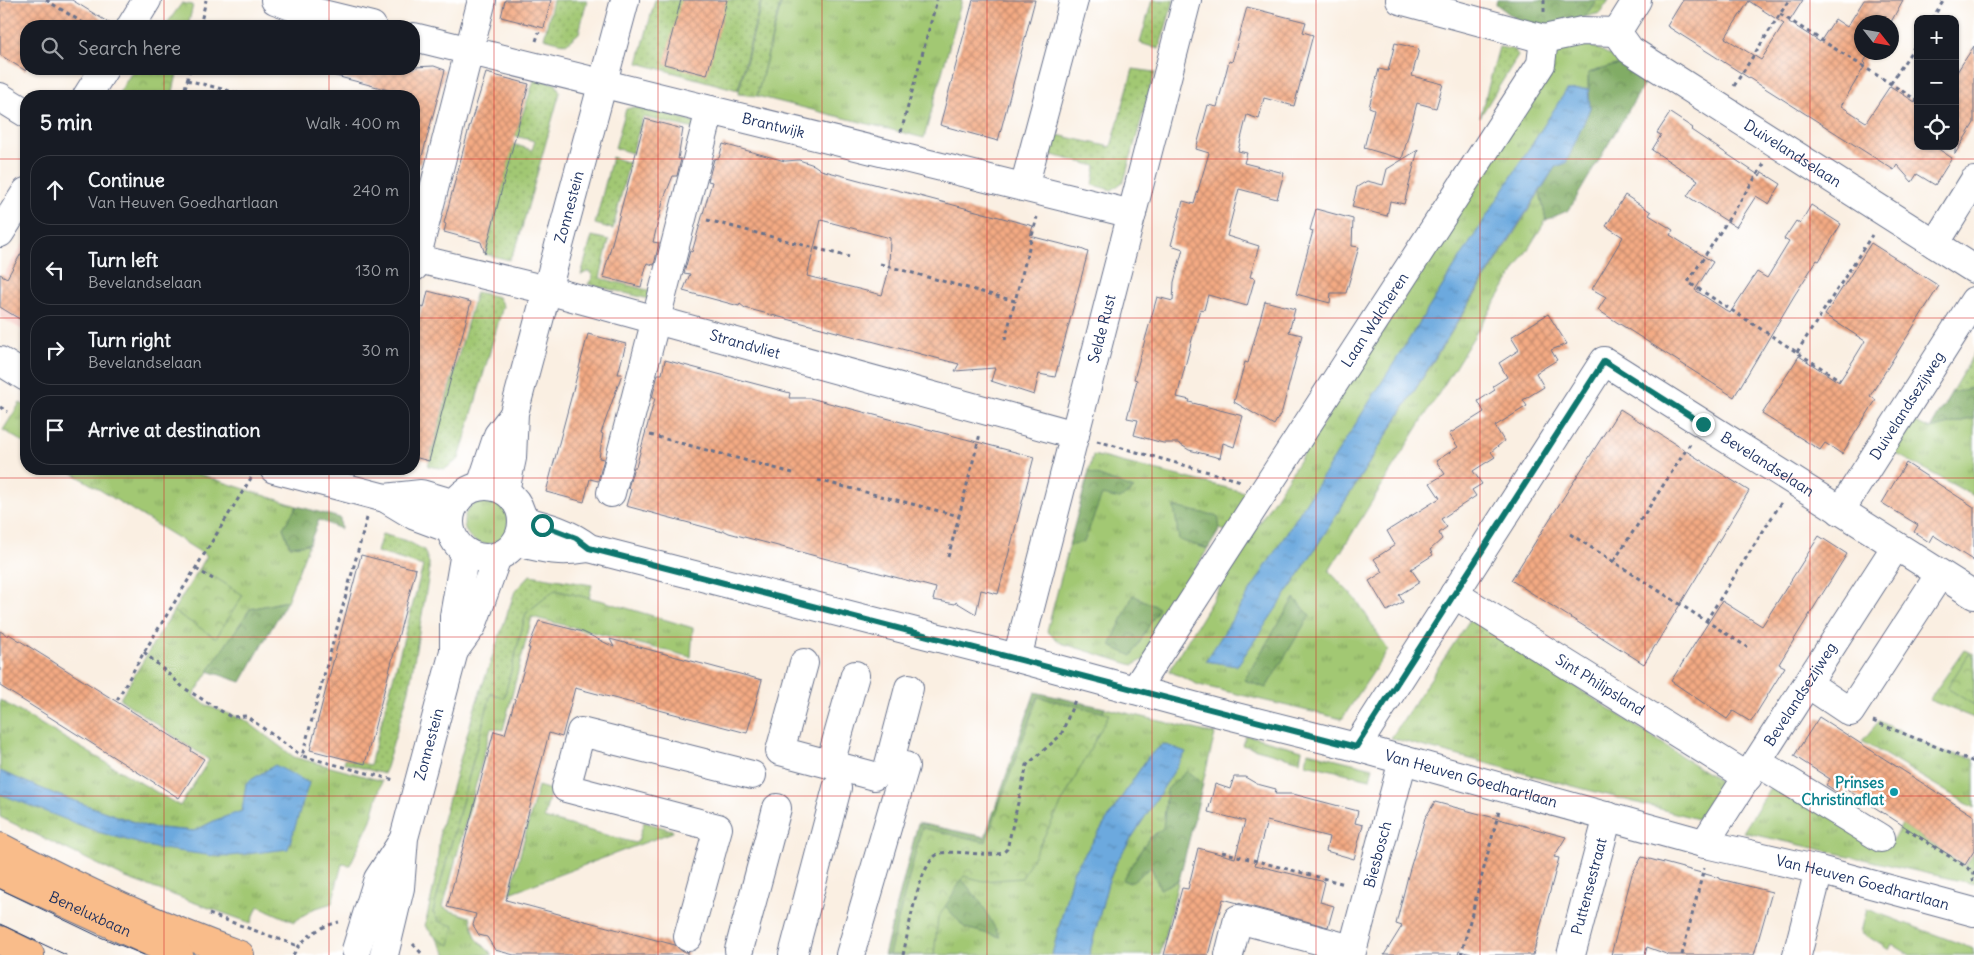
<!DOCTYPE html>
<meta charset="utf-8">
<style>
:root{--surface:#171b24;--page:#20242c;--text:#f1f3f6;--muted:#9ea1a6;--line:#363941}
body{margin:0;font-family:Delius,sans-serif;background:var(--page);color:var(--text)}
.controls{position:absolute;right:15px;top:15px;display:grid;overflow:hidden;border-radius:10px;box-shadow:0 1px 4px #0004}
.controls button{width:45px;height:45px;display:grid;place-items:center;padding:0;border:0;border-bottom:1px solid var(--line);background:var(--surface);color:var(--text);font:25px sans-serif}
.compass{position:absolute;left:1854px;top:15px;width:45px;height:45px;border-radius:50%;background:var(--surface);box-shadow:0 1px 4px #0004;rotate:121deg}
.stop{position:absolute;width:15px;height:15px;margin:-11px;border:4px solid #0f766e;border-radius:50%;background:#fff}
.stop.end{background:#0f766e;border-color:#fff;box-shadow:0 1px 5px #0008}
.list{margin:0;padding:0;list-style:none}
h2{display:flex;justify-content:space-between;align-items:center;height:65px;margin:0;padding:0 20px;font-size:21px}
h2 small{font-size:16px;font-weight:400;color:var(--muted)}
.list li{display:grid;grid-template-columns:32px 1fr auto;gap:15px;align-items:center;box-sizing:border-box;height:70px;margin:0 10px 10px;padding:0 10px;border:1px solid var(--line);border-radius:20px}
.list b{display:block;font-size:19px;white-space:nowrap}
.list p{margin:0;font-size:16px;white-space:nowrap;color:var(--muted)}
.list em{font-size:16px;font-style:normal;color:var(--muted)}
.icon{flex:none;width:28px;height:28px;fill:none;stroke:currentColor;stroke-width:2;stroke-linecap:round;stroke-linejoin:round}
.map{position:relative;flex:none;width:1974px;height:955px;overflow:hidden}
.search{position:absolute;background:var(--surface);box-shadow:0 1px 4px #0004;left:20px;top:20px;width:400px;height:55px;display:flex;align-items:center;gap:12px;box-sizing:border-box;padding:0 18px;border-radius:20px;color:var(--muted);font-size:19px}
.panel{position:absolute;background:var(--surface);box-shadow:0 1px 4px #0004;left:20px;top:90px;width:400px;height:385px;border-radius:20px}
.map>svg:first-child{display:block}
.built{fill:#f7d0ca}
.grass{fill:url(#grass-tufts);stroke:#5e7c68}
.forest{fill:url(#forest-crowns);stroke:#4e6e62}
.park{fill:url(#park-crowns);stroke:#5e7c68}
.garden{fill:url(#garden-dots);stroke:#5e7c68}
.water{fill:url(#water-ripples);stroke:#446c9e}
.building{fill:url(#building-cross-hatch);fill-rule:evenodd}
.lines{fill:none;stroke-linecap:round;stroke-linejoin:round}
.minor-casing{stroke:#69728c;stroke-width:30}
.major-casing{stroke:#69728c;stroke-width:30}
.path{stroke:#69728c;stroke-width:3;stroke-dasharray:4 4;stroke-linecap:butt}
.minor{stroke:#fff;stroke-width:28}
.major{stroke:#f9bc8a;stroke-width:28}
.tram{stroke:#1b2f5e;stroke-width:1}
.route{stroke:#0f766e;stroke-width:6}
.grid{fill:none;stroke:#d62828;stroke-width:1;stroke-opacity:0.55}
.culture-dot{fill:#0f9aa8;stroke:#fff;stroke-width:2}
.labels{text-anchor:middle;stroke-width:5;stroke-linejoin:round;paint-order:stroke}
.street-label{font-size:15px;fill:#1b2f5e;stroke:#fff}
.culture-label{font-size:15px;font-weight:bold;fill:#0d838f;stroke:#fff;text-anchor:end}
</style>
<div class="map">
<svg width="1974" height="955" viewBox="0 0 1974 955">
<defs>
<pattern id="grass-tufts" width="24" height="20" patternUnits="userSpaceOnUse" patternTransform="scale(1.25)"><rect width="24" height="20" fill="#a2c873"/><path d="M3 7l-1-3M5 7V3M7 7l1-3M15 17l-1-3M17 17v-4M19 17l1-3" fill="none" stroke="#83a362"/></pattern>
<pattern id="forest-crowns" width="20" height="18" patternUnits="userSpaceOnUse" patternTransform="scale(1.25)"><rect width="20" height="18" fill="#81ac65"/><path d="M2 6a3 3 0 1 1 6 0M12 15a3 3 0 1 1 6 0" fill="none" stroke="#698c56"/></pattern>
<pattern id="park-crowns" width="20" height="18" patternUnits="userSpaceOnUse" patternTransform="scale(1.25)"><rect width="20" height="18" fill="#a2c873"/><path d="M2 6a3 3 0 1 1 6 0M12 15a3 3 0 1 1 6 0" fill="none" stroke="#83a362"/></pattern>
<pattern id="garden-dots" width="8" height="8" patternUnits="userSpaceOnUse" patternTransform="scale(1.25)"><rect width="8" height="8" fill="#a2c873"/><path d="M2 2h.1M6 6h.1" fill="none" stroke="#83a362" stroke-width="1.8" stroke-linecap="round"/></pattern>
<pattern id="water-ripples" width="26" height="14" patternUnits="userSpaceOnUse" patternTransform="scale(1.25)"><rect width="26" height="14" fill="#6ca9de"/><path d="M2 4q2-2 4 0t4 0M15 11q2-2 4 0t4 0" fill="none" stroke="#588ab7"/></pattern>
<pattern id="building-cross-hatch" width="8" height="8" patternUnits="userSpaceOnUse" patternTransform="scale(1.25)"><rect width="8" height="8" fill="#f4aa83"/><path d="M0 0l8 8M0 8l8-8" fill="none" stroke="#c58b6e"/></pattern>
</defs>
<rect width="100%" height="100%" fill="#fff"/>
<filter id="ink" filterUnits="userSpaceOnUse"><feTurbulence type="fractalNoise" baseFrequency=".02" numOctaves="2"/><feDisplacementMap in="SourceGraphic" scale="10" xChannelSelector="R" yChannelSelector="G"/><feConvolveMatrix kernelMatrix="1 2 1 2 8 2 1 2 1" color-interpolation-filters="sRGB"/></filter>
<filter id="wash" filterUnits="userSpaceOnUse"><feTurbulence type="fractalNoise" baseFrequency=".0096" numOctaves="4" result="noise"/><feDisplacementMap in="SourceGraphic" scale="20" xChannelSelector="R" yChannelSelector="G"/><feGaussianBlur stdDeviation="1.12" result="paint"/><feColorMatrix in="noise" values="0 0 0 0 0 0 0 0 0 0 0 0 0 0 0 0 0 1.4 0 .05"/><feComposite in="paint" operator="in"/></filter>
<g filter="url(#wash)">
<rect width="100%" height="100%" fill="#faefe2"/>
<path class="built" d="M26 239V332L0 317V281Z"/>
<g class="grass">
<path d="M782 0H962L924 138 757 96Z"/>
<path d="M1596 0H1609L1600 13 1585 17Z"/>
<path d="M1590 45 1612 56 1620 64 1588 73V89L1567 90 1560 100 1206 661 1237 666 1293 584 1540 192 1546 220 1329 571 1358 602 1388 650 1342 719 1199 685 1169 671 1261 520 1453 221 1497 145 1557 52 1563 48Z"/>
<path d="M20 403 26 406V444L3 430Z"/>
<path d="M1974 418V496L1893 452 1913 421 1930 429Z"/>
<path d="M1093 455 1256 495 1231 533 1220 529 1183 589 1189 598 1147 658 1133 665 1061 643 1047 631Z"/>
<path d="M66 469H183L297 506 283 528 290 546 309 544 287 601 250 609 193 696 208 706 245 720 294 757 382 781 371 820 350 865 342 864 332 903 313 909 294 922 258 906 251 923 126 878 0 817V794L222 857 266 770 259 775 242 811 216 820 194 831 148 827 52 793 0 771V700L180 806 209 760 120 699 207 556Z"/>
<circle cx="486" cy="522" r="22"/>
<path d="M555 590 603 601 693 628 691 657 532 617 503 730 491 728 443 907 448 910 470 917 476 938 493 955H447L436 938 450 944 433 912 491 693 504 698 526 613Z"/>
<path d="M1471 618 1721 782 1698 819 1391 738Z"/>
<path d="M1964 650 1974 654V718L1929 700Z"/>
<path d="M1105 708 1215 734 1160 955H1089L1108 883 1117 861 1186 752 1163 744 1148 757 1073 872 1052 955H925L948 885 1071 773Z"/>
<path d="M1879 721 1941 751 1974 758V808L1862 741Z"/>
<path d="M1246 735 1302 750 1300 761 1242 745Z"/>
<path d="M1308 752 1373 768 1370 779 1306 764Z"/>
<path d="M1774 782 1892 841 1902 824 1965 867 1974 853V884L1743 832Z"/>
<path d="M538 786 551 790 544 818 635 843 638 841 644 822 672 830 673 832 510 893Z"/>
<path d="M1867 909 1974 949V955H1910L1892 944 1889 950 1861 932Z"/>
</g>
<g class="forest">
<path d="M1497 0H1596L1585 17 1532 31 1496 4Z"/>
<path d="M1620 64 1646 81 1569 210 1546 220 1540 192 1555 167 1566 163 1590 108 1588 73Z"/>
<path d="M1974 387V418L1930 429 1951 393Z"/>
<path d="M1089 472 1134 489 1120 499 1102 495 1084 542 1069 545Z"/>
<path d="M297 506 340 518 341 529 319 520 309 544 290 546 283 528Z"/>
<path d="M1174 507 1218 516 1220 529 1208 549 1179 540Z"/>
<path d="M1133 595 1159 608 1132 656 1110 646Z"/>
<path d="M1294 598 1310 615 1266 688 1244 680Z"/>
<path d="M287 601 241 682 208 671 250 609Z"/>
<path d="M1035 692 1105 708 1071 773 958 875 980 901 1000 937 965 928 939 899 925 955H884L918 823 985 837Z"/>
<path d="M1187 771 1203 784 1179 880 1160 889 1151 867 1130 883 1122 880 1148 839 1163 828 1167 789Z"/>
</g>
<g class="park">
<path d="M182 3 193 5 188 26H165Z"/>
<path d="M134 69H178L172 96H117Z"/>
<path d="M200 568 243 595 216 638 173 611Z"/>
<path d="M1969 654 1974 657V705L1947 688Z"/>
<path d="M1038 697 1109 714 1022 878 983 881 964 876 938 918 934 955H889L922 828 986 842Z"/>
</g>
<g class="garden">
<path d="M553 0H587L579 33 566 44 544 38Z"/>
<path d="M655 0H761L738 90 638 63Z"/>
<path d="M762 0H781L757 96 738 94Z"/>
<path d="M1152 0H1174L1159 49 1140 43Z"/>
<path d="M1499 47 1515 50 1518 56 1480 117Z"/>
<path d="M1133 69 1155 72 1124 181 1112 190 1093 185 1096 166 1048 154 1053 134 1111 147Z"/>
<path d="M535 78 556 84 560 92 518 242 509 260 485 254 513 144 532 150 535 141 515 136Z"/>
<path d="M634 107 661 112 700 124 699 130 643 117 632 153 615 148 626 109Z"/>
<path d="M612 157 629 163 613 229 595 224Z"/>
<path d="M592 236 609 240 600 278 655 292 653 300 588 284 593 277 589 271 581 275Z"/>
<path d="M476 292 498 297 503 306 459 459 445 469 428 466Z"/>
<path d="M1974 353V387L1951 393Z"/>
<path d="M382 534 407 541 424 550 429 563V574L409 690 384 774 344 763 345 759 370 765 423 566 377 552Z"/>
<path d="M530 575 592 585 589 598 555 590 526 613 504 698 491 693 433 912 438 921 454 926 450 945 436 938 425 926 437 871 440 830 475 707 515 591Z"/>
</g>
<g class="water">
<path d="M1588 89 1590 108 1566 163 1555 167 1521 220 1293 584 1237 666 1206 661 1560 100 1567 90Z"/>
<path d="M1163 744 1186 752 1117 861 1108 883 1089 955H1052L1073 872 1148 757Z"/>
<path d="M275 765 309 783 288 849 222 857 155 848 98 832 0 794V771L52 793 148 827 194 831 216 820 242 811 246 783Z"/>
</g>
<g id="blocks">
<g class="building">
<path d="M0 0H72L114 26H26V71L0 55Z"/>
<path d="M505 0H551L544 28 501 17Z"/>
<path d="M681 0H727L707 75 664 64Z"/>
<path d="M973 0H1035L998 141 940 125Z"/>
<path d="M1683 0H1803L1789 22 1820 42 1835 19 1847 27 1864 0H1903L1891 22H1862V52H1870L1864 62 1866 64 1841 106 1866 122 1890 86 1918 104V146H1934L1952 158 1935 185 1917 174 1912 182 1897 165 1894 170 1875 158 1667 26ZM1749 1 1784 24 1761 60 1725 38Z"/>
<path d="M1247 7 1306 22 1303 32 1313 35 1294 106 1264 98 1259 119 1247 115 1238 151 1247 153 1244 163 1284 173 1277 199 1239 189 1227 236 1259 246 1250 277 1255 278 1247 306 1208 295 1204 310 1200 309 1177 397 1190 400 1189 402 1243 416 1234 447 1223 443 1220 458 1189 450 1178 443H1163L1134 435 1138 420 1127 418 1137 380 1134 379 1157 297 1173 301 1174 282 1183 249 1171 245 1183 201 1194 204 1209 153 1196 149 1208 105 1217 107 1229 61 1232 62Z"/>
<path d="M1395 43 1419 49 1412 76 1443 84 1436 108 1417 103 1402 159 1364 148 1374 109 1369 107 1379 69 1388 71Z"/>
<path d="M1974 46V123L1955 154V75Z"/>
<path d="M434 66 445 70 420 164 414 163V100L415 97 332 75V69H414V67Z"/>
<path d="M486 73 529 84 485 254 481 242 444 232 446 224 444 223 469 128Z"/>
<path d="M1670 113 1693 128 1691 130 1760 176 1762 172 1781 184 1769 204 1756 196 1736 227 1687 196 1698 180 1652 150 1661 135 1657 133Z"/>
<path d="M645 119 683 129 678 159H681L677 176H673L664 198 653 242 659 243 654 265 647 263 641 287 603 277Z"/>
<path d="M723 144 785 161 799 160 814 165 821 170 1033 226 1030 236 1081 249 1088 252 1055 377 1039 374 1034 395 991 381 995 368 955 371 959 364 745 308 740 304 739 306 683 291 690 274 684 273 690 251 692 252 712 182 708 181 714 159 719 158ZM821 220 890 238 889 270 882 295 807 276Z"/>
<path d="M1418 150 1404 204 1390 201 1387 216 1352 207 1357 187 1367 181 1383 185 1387 169Z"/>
<path d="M1625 195 1651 212 1649 215 1673 230 1670 235 1713 262 1695 290 1730 313 1757 272 1767 278 1789 242 1784 239 1796 221 1800 224 1811 205 1841 224 1819 261 1817 260 1794 296 1734 397 1598 310 1606 297 1592 289 1623 237 1606 226Z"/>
<path d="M1316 209 1353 219 1352 246 1359 247 1346 293H1331L1330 303 1296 294 1313 231 1310 230Z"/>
<path d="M1871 243 1939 286 1870 396 1876 400 1842 454 1825 443 1820 450 1762 414 1799 356 1839 382 1854 359 1865 341 1825 315Z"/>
<path d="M26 245V323L0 307V274L7 278Z"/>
<path d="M428 291 471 302 429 461 414 457V339L422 307 424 308Z"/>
<path d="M1265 301 1295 309 1289 332 1302 335 1282 411 1274 425 1234 402 1245 362 1248 363Z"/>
<path d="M1548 314 1567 344 1551 350 1557 360 1536 373 1544 387 1523 400 1527 406 1495 426 1504 441 1491 452 1495 457 1473 471 1482 484 1472 490 1476 496 1441 519 1447 527 1439 533 1442 539 1430 550 1433 555 1411 569 1420 582 1399 595 1403 602 1387 611 1369 581 1383 572 1374 559 1395 545 1387 531 1440 498 1430 483 1445 474 1436 461 1458 447 1449 434 1484 412 1478 401 1495 390 1493 386 1507 377 1499 363 1519 350 1511 337Z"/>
<path d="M588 334 626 344 618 374H622L601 433 603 434 599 458 604 459 598 481 590 479 584 502 546 492Z"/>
<path d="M665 360 790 393 789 398H810L1034 457 998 594 981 590 976 614 956 602 955 604 933 600 936 588 729 533 723 530V532L626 506 631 489 628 488 634 467H636L655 398H652L658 374H662Z"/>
<path d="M1620 409 1749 491 1644 664 1511 580Z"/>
<path d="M1906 463 1974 507V561L1933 535 1929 542 1914 532 1918 525 1882 503Z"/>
<path d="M1819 536 1847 554 1779 664 1785 667 1751 722 1733 711 1727 719 1671 681 1722 601 1762 626Z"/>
<path d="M361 555 416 569 365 764 310 750Z"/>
<path d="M539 621 583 632 614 647 610 639 762 680 747 733 575 688 562 737 549 733 506 900 675 945 683 952H688V955H514L495 950 487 937 479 935 473 925 476 914 447 907 494 731 505 734 530 648H528Z"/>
<path d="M0 631 8 636 9 634 192 749 191 751 204 759 179 798 0 686Z"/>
<path d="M1819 717 1974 816V851L1965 865 1846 789 1842 795 1826 785 1830 779 1794 756Z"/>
<path d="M1234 777H1245L1257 784 1276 789 1275 794H1293L1358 811 1355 823 1363 825 1354 859 1326 851 1329 837 1267 821 1255 865 1325 882 1320 902 1334 906 1328 927 1223 899 1208 955H1164L1182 888 1188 889 1198 848 1235 858 1245 821 1208 812 1215 784 1230 789Z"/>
<path d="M1435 802 1566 837 1554 857 1559 858 1533 955H1476L1459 951 1458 955H1384L1402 926 1396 924 1409 872 1425 818Z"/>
<path d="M1642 857 1720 878V879L1772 892 1754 955H1669L1647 947 1645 955H1611L1632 874Z"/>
</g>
</g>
</g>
<g filter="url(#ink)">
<use href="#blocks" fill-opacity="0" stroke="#69728c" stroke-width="1"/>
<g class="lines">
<defs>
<g id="minor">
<path d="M275 0 294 7 372 26"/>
<path d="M1400 0 1544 39 1582 31 1617 32 1637 0"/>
<path d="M131 26 147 0"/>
<path id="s1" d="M1617 32 1630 50 1974 269"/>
<path id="s2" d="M414 37 1132 214"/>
<path d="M87 96 104 69"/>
<path d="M0 97 26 113"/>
<path d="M1024 187 1074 0"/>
<path d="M0 233 26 192"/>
<path d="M1935 244 1974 181"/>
<path id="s3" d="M414 258 547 290 1075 435"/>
<path d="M414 267 482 0"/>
<path d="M0 361 26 377"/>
<path d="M274 469 385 498 415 516 450 529"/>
<path d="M481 486 498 435 512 417"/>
<circle cx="486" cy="522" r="36"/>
<path id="s4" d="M505 491 512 458 514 413 625 0"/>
<path d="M611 493 710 110"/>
<path d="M385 498 421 494 455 504"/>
<path id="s5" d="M1840 511 1974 301"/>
<path id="s6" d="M522 520C546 526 569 532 589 548L1017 658 1212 711 1356 747 1710 845 1819 870 1974 912"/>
<path d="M516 542C545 549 559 553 589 548"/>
<path id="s7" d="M1454 594 1748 777"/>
<path d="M454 651 472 626 497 557"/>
<path id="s8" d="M1017 658 1187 0"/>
<path d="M804 663 780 751 874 776"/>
<path d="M1808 684 1850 712 1940 574"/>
<path id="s9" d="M1135 690 1541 64 1544 39"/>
<path id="s10" d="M1356 747 1604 361 1974 595"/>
<path d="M1757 762 1881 838"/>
<path d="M830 764 855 675"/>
<path d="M887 772 909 688"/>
<path id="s11" d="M1704 844 1896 546"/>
<path d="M688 937 718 828 566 788 581 732 752 775"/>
<path d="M356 950 378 879 402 842"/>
<path d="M739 950 777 808"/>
<path id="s12" d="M384 955 400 888 404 838 454 651V616L465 552"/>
<path d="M793 955 837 788"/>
<path d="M850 955 905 766"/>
<path d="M1229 955 1238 919 1352 949"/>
<path id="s13" d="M1351 955 1403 760"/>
<path id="s14" d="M1571 955 1608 816"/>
<path d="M1797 955 1819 870"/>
</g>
<g id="major">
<path d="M0 847C77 888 157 925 240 955"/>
<path id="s15" d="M0 873 179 955"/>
<path d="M0 940 30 955"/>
</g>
</defs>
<use href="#minor" class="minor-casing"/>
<use href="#major" class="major-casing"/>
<g class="path">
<path d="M46 0 88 26"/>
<path d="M1544 0V13"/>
<path d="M1780 14 1918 101"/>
<path d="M1932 19 1944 0"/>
<path d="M200 26 206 0"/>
<path d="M536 41 539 32"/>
<path d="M187 80 249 96"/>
<path d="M1891 83 1918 41"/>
<path d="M1734 86 1789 0"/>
<path d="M183 96 190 69"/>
<path d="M901 132 937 0"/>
<path d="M1764 164 1688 282 1840 380"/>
<path d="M707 220 849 257"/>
<path d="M880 264 1015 301 1037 217"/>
<path d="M1005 340 1015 301"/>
<path d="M1797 352 1872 235"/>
<path d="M0 407 8 412"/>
<path d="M650 435 793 473"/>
<path d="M1097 441 1241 481"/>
<path d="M818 480 959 516 980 434"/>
<path d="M367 518 302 756 394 780"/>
<path d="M1570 534 1747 647"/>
<path d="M948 557 959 516"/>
<path d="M1614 561 1690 444"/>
<path d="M196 569 213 579"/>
<path d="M1706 621 1781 503"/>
<path d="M144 652 184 688 231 717 246 716 302 756"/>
<path d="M117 700 144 652 251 478"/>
<path d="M1873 721 1974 762"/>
<path d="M1906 829 1974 872 1973 880H1974"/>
<path d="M1222 852 1345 884"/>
<path d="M209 914 298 946"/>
<path d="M413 944 423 955"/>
<path d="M293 955C303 937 319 927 339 922"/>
<path d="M903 955C908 935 919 857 941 853 962 850 983 857 1003 853L1007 849 1027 765 1061 735 1075 700"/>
<path d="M1461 955 1499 811"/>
<path d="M1682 955 1704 868"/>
</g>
<use href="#minor" class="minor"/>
<use href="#major" class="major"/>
<g class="tram">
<path d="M0 889 98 936 144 955"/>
<path d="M0 924 66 955"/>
</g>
</g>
</g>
<g class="lines" filter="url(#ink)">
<path class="route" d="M542 525 576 538 589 548 1356 747 1604 361 1703 424"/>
</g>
<path class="grid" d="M164 0V26M329 0V26M494 0V955M658 0V955M822 0V955M987 0V955M1152 0V955M1316 0V955M1480 0V955M1645 0V955M1810 0V955M164 69V96M329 69V96M0 159H26M414 159H1974M0 318H26M414 318H1974M164 469V955M329 469V955M0 478H1974M0 637H1974M0 796H1974"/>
<circle class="culture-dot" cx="1894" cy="792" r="5"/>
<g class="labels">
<g class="street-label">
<text dy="5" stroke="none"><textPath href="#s2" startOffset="370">Brantwijk</textPath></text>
<text dy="5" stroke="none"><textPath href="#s1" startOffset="215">Duivelandselaan</textPath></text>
<text dy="5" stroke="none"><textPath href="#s4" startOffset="292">Zonnestein</textPath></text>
<text dy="5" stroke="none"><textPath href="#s9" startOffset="441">Laan Walcheren</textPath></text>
<text dy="5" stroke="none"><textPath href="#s8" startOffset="340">Selde Rust</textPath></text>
<text dy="5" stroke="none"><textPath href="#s3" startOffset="342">Strandvliet</textPath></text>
<text dy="5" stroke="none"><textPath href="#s5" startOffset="125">Duivelandsezijweg</textPath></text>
<text dy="5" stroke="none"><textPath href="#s10" startOffset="652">Bevelandselaan</textPath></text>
<text dy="5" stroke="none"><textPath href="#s7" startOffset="172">Sint Philipsland</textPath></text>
<text dy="5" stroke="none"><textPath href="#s11" startOffset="178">Bevelandsezijweg</textPath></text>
<text dy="5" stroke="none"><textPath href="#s12" startOffset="216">Zonnestein</textPath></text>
<text dy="5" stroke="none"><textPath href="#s6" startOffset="985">Van Heuven Goedhartlaan</textPath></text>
<text dy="5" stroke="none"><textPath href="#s13" startOffset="104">Biesbosch</textPath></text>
<text dy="5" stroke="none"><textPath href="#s6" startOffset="1390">Van Heuven Goedhartlaan</textPath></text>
<text dy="5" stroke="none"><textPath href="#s14" startOffset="71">Puttensestraat</textPath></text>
<text dy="5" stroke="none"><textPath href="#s15" startOffset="99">Beneluxbaan</textPath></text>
</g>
<g class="culture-label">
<text x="1884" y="788">Prinses<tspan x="1884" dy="17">Christinaflat</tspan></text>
</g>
</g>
</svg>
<div class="controls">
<button>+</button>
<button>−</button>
<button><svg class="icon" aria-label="locate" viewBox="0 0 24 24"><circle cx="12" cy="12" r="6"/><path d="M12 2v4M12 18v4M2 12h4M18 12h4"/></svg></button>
</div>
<svg class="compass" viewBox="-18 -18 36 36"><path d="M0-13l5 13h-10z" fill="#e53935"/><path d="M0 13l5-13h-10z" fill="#9ea1a6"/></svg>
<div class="stop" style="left:542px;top:525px"></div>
<div class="stop end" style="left:1703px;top:424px"></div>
<div class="search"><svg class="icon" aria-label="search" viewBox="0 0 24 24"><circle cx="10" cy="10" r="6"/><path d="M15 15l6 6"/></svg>Search here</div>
<section class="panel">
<h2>5 min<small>Walk · 400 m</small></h2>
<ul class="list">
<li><svg class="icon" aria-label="ahead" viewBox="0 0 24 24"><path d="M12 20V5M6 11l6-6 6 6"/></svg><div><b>Continue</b><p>Van Heuven Goedhartlaan</p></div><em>240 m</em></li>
<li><svg class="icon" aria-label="left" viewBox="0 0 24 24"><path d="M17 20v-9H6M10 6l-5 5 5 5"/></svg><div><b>Turn left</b><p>Bevelandselaan</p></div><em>130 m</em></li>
<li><svg class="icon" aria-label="right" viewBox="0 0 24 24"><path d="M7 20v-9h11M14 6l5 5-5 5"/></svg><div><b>Turn right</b><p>Bevelandselaan</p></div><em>30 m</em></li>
<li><svg class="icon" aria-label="arrive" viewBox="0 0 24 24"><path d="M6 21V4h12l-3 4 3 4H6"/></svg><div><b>Arrive at destination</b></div></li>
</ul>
</section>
</div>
